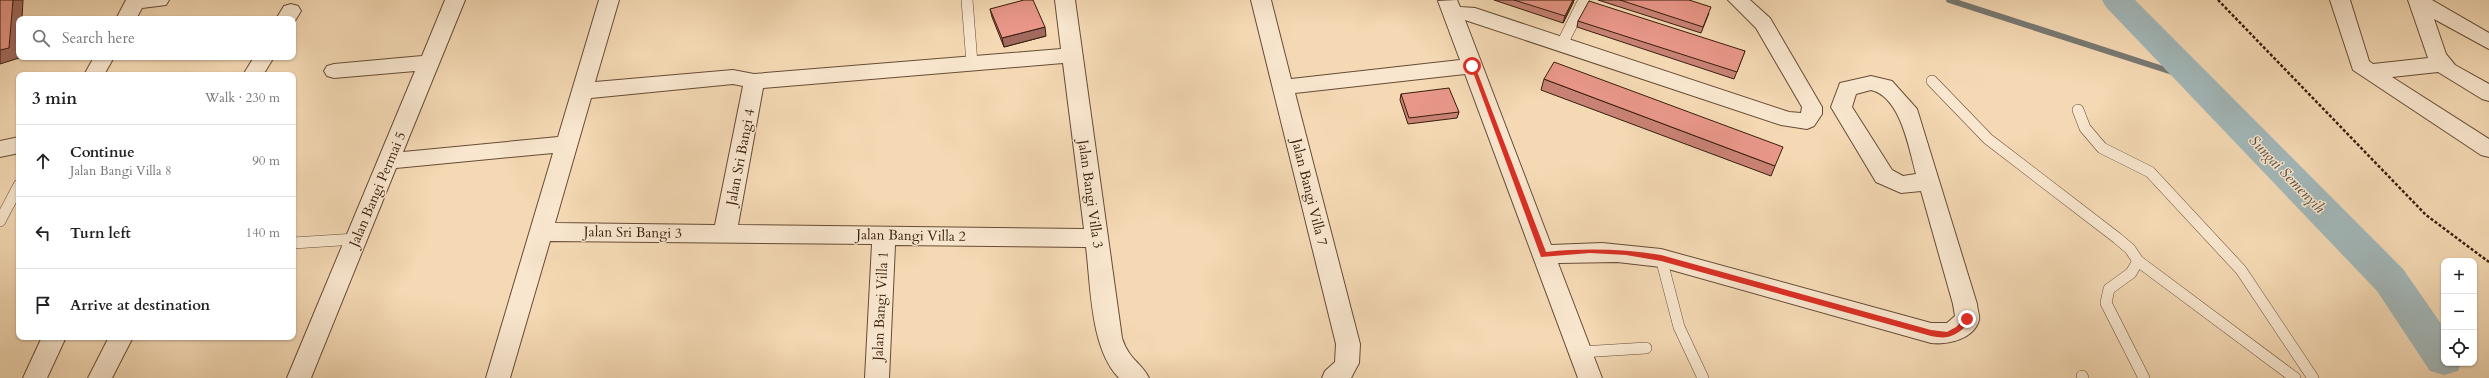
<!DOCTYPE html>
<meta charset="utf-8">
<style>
:root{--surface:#fff;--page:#f6f6f6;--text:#222;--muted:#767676;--line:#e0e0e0}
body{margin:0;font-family:Cardo,serif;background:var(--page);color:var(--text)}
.controls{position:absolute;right:12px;bottom:12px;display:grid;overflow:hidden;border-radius:8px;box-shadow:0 1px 3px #0004}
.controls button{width:36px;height:36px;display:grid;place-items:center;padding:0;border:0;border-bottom:1px solid var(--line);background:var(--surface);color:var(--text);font:20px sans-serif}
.stop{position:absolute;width:12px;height:12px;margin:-9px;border:3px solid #d93025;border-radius:50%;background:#fff}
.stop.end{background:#d93025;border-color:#fff;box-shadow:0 1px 4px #0008}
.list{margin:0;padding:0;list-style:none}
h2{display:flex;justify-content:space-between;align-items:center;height:52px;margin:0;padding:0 16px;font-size:17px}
h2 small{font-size:13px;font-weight:400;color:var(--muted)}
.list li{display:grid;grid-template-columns:26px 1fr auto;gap:12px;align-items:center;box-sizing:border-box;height:72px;padding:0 16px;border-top:1px solid var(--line)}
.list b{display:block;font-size:15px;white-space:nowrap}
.list p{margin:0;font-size:13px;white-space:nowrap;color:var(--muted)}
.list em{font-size:13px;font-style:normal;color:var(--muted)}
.icon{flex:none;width:22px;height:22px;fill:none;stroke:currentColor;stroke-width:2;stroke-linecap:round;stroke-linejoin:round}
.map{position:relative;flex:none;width:2489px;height:378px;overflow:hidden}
.search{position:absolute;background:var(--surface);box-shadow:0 1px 3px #0004;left:16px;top:16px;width:280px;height:44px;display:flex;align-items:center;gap:10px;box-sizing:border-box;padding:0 14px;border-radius:8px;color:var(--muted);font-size:15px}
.panel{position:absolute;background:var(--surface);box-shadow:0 1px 3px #0004;left:16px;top:72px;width:280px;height:268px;border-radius:8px}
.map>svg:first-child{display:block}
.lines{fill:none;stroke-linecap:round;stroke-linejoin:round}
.stream{stroke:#787973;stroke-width:6}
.river{fill:#a2b7b9;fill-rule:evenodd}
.service-casing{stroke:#674c35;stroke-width:12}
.minor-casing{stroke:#674c35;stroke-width:2}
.path{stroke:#381d0b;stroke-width:2.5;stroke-dasharray:3 2;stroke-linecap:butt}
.service{stroke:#f8e6ce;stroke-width:11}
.minor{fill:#f8e6ce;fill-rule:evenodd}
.wall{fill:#c88275;stroke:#381d0b}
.shaded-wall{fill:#a26a5f;stroke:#381d0b}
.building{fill:#e89788;stroke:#381d0b}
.route{fill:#d93025}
.labels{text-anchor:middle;stroke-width:3;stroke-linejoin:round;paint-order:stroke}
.street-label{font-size:14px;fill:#381d0b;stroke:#f8e6ce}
.water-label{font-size:15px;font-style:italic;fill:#584b3f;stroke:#f8e6ce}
</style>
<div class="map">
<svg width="2489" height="378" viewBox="0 0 2489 378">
<rect width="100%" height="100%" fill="#f4d9b4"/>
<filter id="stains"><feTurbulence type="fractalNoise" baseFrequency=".005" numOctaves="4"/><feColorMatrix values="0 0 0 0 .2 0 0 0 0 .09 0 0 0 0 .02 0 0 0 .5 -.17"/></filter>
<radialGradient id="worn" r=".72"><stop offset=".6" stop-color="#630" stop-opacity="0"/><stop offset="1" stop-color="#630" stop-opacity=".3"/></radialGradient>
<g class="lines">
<path class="stream" d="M1949 0 2194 79"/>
<path class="river" d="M2102 0H2135L2403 269 2444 328V363H2461L2458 371 2444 375 2430 371 2377 291 2106 7Z"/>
<defs>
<g id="service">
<path d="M967 0 972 63"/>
<path d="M1562 44 1584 0"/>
<path d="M1932 81 1988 139 2117 238 2130 249 2138 261 2295 378"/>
<path d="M2078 110 2085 128 2102 148 2150 172 2241 270 2313 378"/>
<path d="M0 221 19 185"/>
<path d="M293 243 356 239"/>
<path d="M1661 258 1679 327 1703 378"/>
<path d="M2138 261 2131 273 2109 289 2106 303 2144 378"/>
<path d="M1581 352 1646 348"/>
<path d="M2082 376 2083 378"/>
</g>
<g id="minor">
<path d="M126 0H169L166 5 142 8 136 19H116Z"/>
<path d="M445 0H465L403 152 558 137 599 0H619L595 82 733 70 754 74 1061 49 1055 0H1075L1122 338C1129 360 1141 362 1149 378H1119C1090 348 1091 286 1086 247L895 245 889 378H865L872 244 550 241 510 378H486L553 153 396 168 311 378H287L415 71 334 78 327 76 324 71 327 66 334 64 422 56ZM1063 63 1084 229 738 225 763 88ZM733 84 743 86 715 225 555 223 591 98Z"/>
<path d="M1251 0H1271L1291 79 1460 60 1438 1 1457 0 1460 7 1475 8 1789 112 1801 113 1802 107 1756 28 1728 0H1750L1770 18 1822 107V114L1814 126 1807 129 1781 125 1465 20 1551 245 1602 243 1661 249 1931 323H1947L1955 316 1953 304 1921 191 1901 193 1876 182 1831 107 1840 83 1871 76 1892 81 1917 109 1977 304C1977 309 1980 315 1979 320 1974 339 1948 345 1931 343L1661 267 1617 262 1558 263 1602 378H1578L1465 74 1295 93 1360 344 1359 363 1351 378H1322L1325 371 1335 362 1336 344ZM1871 90C1901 97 1909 149 1916 174L1903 176 1892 170 1852 107 1856 94Z"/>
<path d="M2330 0H2350L2369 61 2373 64 2428 58 2408 0H2432L2489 33V49L2434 19 2446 54 2455 65 2489 84V101L2482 99 2438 72 2392 77 2489 139V157L2481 155 2353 70Z"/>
<path d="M291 4 298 6 301 11 293 24V19H276L284 6Z"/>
<path d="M94 57H114L104 75H84Z"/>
<path d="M254 57H274L263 75H243Z"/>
<path d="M19 137V153L0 157V141Z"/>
<path d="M42 337H66L47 378H23Z"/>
<path d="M109 337H133L112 378H88Z"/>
</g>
</defs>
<use href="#service" class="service-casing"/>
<use href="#minor" class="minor-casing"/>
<path class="path" d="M2218 0 2426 215 2489 262"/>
<use href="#service" class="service"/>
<use href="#minor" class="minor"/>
</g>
<g class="wall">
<path d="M1494 0H1574L1573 3 1563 23Z"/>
<path d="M1598 0H1689L1709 13 1701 33Z"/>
<path d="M990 9 1046 36 1004 47 992 17Z"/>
<path d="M1578 21 1745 51 1734 79 1577 27Z"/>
<path d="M1544 79 1775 166 1771 176 1541 90Z"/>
<path d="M1401 94 1459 112 1457 118 1408 124 1400 100Z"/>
</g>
<g class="shaded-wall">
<path d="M13 0H23L22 19H19V58L0 64V50Z"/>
<path d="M1573 0H1574L1573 3 1563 23 1565 16Z"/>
<path d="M1045 27 1046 36 1004 47 1002 38Z"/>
</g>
<g class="building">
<path d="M0 0H13L9 48 0 50Z"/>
<path d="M1024 0H1033L1045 27 1002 38 990 9Z"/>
<path d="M1514 0H1573L1565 16Z"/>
<path d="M1620 0H1689L1711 7 1703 27Z"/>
<path d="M1589 1 1745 51 1737 72 1578 21Z"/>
<path d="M1554 62 1783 147 1775 166 1544 79Z"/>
<path d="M1449 88 1459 112 1409 118 1401 94Z"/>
</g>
<path class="route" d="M1470 64 1475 66 1546 252C1586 248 1622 249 1661 255L1931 330 1947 332 1956 327 1967 316 1969 317C1971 325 1956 336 1947 337 1943 338 1936 337 1931 336L1661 261 1626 255 1590 253 1541 257Z"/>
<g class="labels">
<g class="street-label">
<text transform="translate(740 157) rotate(-79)" y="5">Jalan Sri Bangi 4</text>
<text transform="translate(377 189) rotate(-67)" y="5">Jalan Bangi Permai 5</text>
<text transform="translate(1310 192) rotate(76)" y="5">Jalan Bangi Villa 7</text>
<text transform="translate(1091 194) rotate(82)" y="5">Jalan Bangi Villa 3</text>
<text transform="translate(633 232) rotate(1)" y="5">Jalan Sri Bangi 3</text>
<text transform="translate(911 235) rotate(1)" y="5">Jalan Bangi Villa 2</text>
<text transform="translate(880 306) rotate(-87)" y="5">Jalan Bangi Villa 1</text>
</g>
<g class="water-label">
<text transform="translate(2287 174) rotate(46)" y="5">Sungai Semenyih</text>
</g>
</g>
<rect width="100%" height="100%" filter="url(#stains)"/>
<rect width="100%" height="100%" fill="url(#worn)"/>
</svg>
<div class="controls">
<button>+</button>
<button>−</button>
<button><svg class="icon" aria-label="locate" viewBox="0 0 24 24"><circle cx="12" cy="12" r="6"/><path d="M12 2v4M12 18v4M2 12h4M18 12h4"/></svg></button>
</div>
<div class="stop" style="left:1472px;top:66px"></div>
<div class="stop end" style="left:1967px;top:319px"></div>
<div class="search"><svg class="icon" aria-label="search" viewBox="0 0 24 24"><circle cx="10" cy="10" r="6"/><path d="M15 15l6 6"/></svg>Search here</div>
<section class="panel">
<h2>3 min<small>Walk · 230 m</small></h2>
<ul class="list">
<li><svg class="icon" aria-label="ahead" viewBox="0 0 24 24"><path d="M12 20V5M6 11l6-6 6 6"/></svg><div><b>Continue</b><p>Jalan Bangi Villa 8</p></div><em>90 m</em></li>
<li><svg class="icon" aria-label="left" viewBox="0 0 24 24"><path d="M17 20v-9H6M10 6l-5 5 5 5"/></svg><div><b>Turn left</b></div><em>140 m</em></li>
<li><svg class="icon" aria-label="arrive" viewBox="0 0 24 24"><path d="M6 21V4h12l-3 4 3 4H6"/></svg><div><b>Arrive at destination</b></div></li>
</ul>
</section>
</div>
